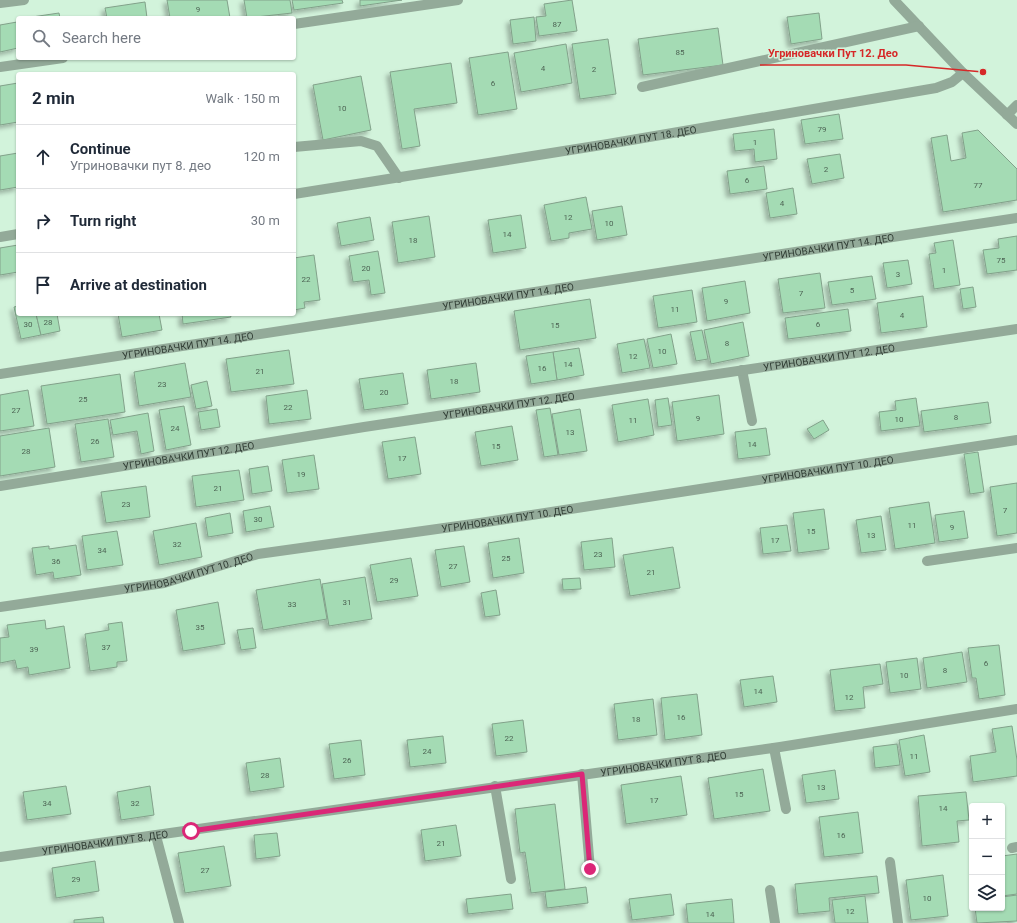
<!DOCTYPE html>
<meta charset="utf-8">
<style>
:root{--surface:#fff;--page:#f2f2f3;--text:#1f2937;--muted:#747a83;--line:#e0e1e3}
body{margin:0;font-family:Roboto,sans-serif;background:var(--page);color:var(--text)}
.controls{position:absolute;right:12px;bottom:12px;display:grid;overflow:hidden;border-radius:4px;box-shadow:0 1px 3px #0004}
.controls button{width:36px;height:36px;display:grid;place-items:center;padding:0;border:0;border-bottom:1px solid var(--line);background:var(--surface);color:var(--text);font:20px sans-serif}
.stop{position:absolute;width:12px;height:12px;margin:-9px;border:3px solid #db2777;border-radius:50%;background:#fff}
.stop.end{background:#db2777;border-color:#fff;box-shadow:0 1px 4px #0008}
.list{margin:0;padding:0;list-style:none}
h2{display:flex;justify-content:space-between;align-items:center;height:52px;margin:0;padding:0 16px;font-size:17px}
h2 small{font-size:13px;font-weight:400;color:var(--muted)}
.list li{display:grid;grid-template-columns:26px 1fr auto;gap:12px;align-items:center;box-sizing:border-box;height:64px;padding:0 16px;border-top:1px solid var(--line)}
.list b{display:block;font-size:15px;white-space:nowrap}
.list p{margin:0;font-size:13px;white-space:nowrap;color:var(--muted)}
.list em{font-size:13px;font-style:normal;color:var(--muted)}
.icon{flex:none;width:22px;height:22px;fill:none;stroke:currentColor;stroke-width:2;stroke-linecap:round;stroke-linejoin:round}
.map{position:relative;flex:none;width:1017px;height:923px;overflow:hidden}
.search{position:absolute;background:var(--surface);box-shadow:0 1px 3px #0004;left:16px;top:16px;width:280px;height:44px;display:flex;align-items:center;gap:10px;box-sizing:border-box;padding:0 14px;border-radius:4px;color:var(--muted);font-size:15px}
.panel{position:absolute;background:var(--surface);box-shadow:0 1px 3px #0004;left:16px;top:72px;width:280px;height:244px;border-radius:4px}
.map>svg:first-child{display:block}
.building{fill:#a4dbb4;stroke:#82a18a;filter:url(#shadow)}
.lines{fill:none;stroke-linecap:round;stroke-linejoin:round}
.minor{stroke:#93aa99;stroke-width:10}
.route{stroke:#db2777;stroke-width:5}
.labels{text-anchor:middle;stroke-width:3;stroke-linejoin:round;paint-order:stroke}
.number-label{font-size:8px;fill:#4e6555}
.street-label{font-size:10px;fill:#313e35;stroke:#d2f3db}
.leader{fill:none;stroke:#d62828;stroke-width:1.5}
.callout-dot{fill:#d62828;stroke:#d2f3db;stroke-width:1.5}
.callout-label{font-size:11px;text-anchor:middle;font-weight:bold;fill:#d62828;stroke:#d2f3db;stroke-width:3;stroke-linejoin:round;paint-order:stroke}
</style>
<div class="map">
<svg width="1017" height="923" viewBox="0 0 1017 923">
<defs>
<filter id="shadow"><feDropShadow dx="-3.5" dy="3.5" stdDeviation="2" flood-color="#0004"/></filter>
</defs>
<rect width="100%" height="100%" fill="#d2f3db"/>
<g class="building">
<path d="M167 0H227L230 18H170Z"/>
<path d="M244 0H290L292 13 247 18Z"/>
<path d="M292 0H342L343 3 294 10Z"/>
<path d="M360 0H402L360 6Z"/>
<path d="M572 0 577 31 539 36 536 17 546 16 544 4Z"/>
<path d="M145 2 147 18H107L105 8Z"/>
<path d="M59 13 60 18H32V17Z"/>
<path d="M819 13 822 39 791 44 787 17Z"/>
<path d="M534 17 536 41 513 44 510 20Z"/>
<path d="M17 22 18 48 0 52V25Z"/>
<path d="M718 28 723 65 643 75 638 39Z"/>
<path d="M608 39 616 94 580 99 572 44Z"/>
<path d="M566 44 572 83 521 92 514 53Z"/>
<path d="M508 52 517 109 478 115 469 58Z"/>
<path d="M451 63 457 103 414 109 420 146 402 149 390 72Z"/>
<path d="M361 76 371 130 323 140 313 85Z"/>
<path d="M18 83V122L0 125V86Z"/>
<path d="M839 114 843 139 805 144 801 120Z"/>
<path d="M774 129 777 159 755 162 754 149 735 151 733 134Z"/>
<path d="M978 130 1017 169V200L943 212 931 138 947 135 951 161 966 158 962 133Z"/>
<path d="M18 153V187L0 190V156Z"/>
<path d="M840 154 844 178 812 184 807 159Z"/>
<path d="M764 166 767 189 730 194 727 171Z"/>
<path d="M793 188 797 214 770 218 766 193Z"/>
<path d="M586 197 592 229 569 233V238L551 241 544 205Z"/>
<path d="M622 206 627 235 597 240 592 211Z"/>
<path d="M521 215 526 248 493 253 488 220Z"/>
<path d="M429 216 435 257 398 263 392 222Z"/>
<path d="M370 217 374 240 341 246 337 223Z"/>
<path d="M1017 236V270L987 274 983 250 999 248 998 239Z"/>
<path d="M953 240 960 285 934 289 929 254 936 253 934 243Z"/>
<path d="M18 245V272L0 275V248Z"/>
<path d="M378 251 385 293 371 295 369 280 353 282 349 256Z"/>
<path d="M314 255 320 300 304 302 305 308 294 310V258Z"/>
<path d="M908 260 912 284 887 288 883 263Z"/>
<path d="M820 273 825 308 783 313 778 279Z"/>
<path d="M872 276 876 299 832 305 828 282Z"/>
<path d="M745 281 750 313 707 321 702 288Z"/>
<path d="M973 287 976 307 963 309 960 289Z"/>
<path d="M692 290 697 322 658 328 653 296Z"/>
<path d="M923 296 927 327 881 333 877 303Z"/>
<path d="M590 299 596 338 520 350 514 311Z"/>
<path d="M18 306V314H36L41 335 21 339 14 307Z"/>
<path d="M848 309 851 331 788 339 785 318Z"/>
<path d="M36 314H57L60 331 41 335Z"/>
<path d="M118 314H159L162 330 122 337Z"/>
<path d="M182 314H230L231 317 183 324Z"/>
<path d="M743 322 749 356 711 364 704 330Z"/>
<path d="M702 330 708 359 696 361 690 332Z"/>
<path d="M671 334 677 364 653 368 647 339Z"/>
<path d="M644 339 650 368 622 373 617 344Z"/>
<path d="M579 348 584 375 557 380 553 352Z"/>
<path d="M289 350 294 384 231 392 226 359Z"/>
<path d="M553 352 557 380 531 384 526 356Z"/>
<path d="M185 363 191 397 139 406 134 372Z"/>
<path d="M476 363 480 392 431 399 427 370Z"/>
<path d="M403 373 408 404 364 410 359 379Z"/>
<path d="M120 374 125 412 47 424 41 386Z"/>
<path d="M207 381 212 406 196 409 191 385Z"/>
<path d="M28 390 34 426 0 431V395Z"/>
<path d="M307 390 311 419 269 424 266 396Z"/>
<path d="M719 395 724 434 677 441 672 402Z"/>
<path d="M668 398 672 425 658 427 655 400Z"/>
<path d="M916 398 920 426 881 431 879 412 896 410 895 401Z"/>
<path d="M648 399 654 435 618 442 612 405Z"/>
<path d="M988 402 991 423 924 432 921 411Z"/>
<path d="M184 406 191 445 166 450 159 410Z"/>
<path d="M550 408 558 455 544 457 536 410Z"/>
<path d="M217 409 220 427 201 430 198 412Z"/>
<path d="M580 409 587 451 559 455 552 414Z"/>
<path d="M148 413 154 451 141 454 137 431 113 435 110 420Z"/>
<path d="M108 419 114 457 81 462 75 424Z"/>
<path d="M823 420 829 430 814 439 807 429Z"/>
<path d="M512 426 518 460 481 466 475 432Z"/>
<path d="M49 428 55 467 0 476V436Z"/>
<path d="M766 428 770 455 738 459 735 432Z"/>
<path d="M415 437 421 474 388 479 382 442Z"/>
<path d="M978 452 984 492 970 494 964 454Z"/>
<path d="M314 455 319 489 287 493 282 460Z"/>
<path d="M268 466 272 491 252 494 249 469Z"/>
<path d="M239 470 244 500 196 507 192 476Z"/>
<path d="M1017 483V533L997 536 990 487Z"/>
<path d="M146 486 150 517 106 523 101 492Z"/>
<path d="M929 502 935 543 895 549 889 508Z"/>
<path d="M270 506 274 527 246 532 243 511Z"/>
<path d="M824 509 829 549 798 553 793 513Z"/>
<path d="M964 511 968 538 939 542 935 515Z"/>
<path d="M230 513 233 533 208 537 205 518Z"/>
<path d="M881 516 886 550 861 553 856 520Z"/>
<path d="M196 523 202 557 159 565 153 531Z"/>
<path d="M787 525 791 551 763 554 760 528Z"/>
<path d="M117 531 123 565 87 570 82 536Z"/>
<path d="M519 538 524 573 493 578 488 543Z"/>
<path d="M612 538 615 567 584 570 581 542Z"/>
<path d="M76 545 81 575 54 579 53 572 36 575 32 548 49 546V549Z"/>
<path d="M464 546 470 582 441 587 435 550Z"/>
<path d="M673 547 680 588 630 596 623 555Z"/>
<path d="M411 558 418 596 377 602 370 565Z"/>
<path d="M365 577 372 619 329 626 322 584Z"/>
<path d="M580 578 581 589 563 590 562 579Z"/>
<path d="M320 579 327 619 263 630 256 590Z"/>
<path d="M496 590 500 615 485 617 481 593Z"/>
<path d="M218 602 225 644 183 651 176 610Z"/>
<path d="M45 620 46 629 64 626 70 668 29 675 28 667 17 669 15 660 0 663V638L9 637 7 625Z"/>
<path d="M122 622 127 661 117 662V667L90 671 85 634 109 630 108 624Z"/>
<path d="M253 628 256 648 241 650 237 630Z"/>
<path d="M999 645 1005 695 979 699 976 678H972L968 648Z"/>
<path d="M962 652 967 682 927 688 923 658Z"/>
<path d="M917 658 921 689 890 693 886 662Z"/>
<path d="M880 664 883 684 863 687 865 708 835 711 830 670Z"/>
<path d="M773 676 777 702 744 707 740 680Z"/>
<path d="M697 694 702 735 665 740 661 698Z"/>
<path d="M653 699 657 735 618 740 614 704Z"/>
<path d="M523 720 527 752 496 756 492 724Z"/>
<path d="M1012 726 1017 760V776L973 782 970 756 996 752 992 729Z"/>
<path d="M924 735 930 772 905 776 899 740Z"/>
<path d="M443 736 446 763 410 767 407 740Z"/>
<path d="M361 740 365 775 334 779 329 744Z"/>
<path d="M897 744 900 765 875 768 873 747Z"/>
<path d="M280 758 284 787 250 792 246 763Z"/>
<path d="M763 769 770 811 714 819 708 778Z"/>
<path d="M835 770 839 799 806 803 802 775Z"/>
<path d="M681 776 687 815 626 824 621 785Z"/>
<path d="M66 786 71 814 27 820 23 792Z"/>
<path d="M150 786 154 815 121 820 117 792Z"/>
<path d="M966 792 969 820 957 821 959 842 922 846 918 796Z"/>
<path d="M555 804 565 889 531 893 525 852 520 853 515 809Z"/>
<path d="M858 812 863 853 824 857 819 817Z"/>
<path d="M456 825 461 856 425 861 421 830Z"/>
<path d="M277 833 280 856 256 859 254 835Z"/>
<path d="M224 846 231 886 185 893 178 853Z"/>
<path d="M1017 854V894L1002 896V856Z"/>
<path d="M95 861 99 891 56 898 52 868Z"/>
<path d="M943 875 948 916 911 920 906 880Z"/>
<path d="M877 876 879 893 829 898 830 911 798 914 795 884Z"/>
<path d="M586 887 588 903 547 908 545 892Z"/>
<path d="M511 894 513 909 468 914 466 899Z"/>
<path d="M671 894 674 915 632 920 629 899Z"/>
<path d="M1017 895V921L977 923 975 908H1002V897Z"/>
<path d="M865 896 868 923H835L832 900Z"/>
<path d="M732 899 734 923H688L686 904Z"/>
<path d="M103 917 104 923H74V920Z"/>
</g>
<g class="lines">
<g class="minor">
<path d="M894 0 963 73 1017 124"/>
<path d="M0 3 24 0"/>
<path d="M294 24 458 0"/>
<path d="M0 67 63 58"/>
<path d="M642 87 919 26"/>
<path d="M1007 115 1017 105"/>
<path d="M294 147 361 141 377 146 399 178"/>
<path id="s1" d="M294 194 608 144 936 88 952 82 963 73"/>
<path d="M0 237 18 234"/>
<path d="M742 370 752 421"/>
<path id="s2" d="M0 374 1017 218"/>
<path id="s3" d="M0 486 364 427 1017 329"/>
<path d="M927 561 1017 548"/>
<path id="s4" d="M0 607 164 583 258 554 480 523 1017 440"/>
<path d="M774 748 786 809"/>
<path d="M582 774 590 869"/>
<path d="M495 786 511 879"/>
<path d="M156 836 179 923"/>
<path d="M1012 848 1017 847"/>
<path id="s5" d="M0 857 780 747 1017 709"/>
<path d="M890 862 898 923"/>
<path d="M770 890 775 923"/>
</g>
</g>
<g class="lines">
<path class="route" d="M191 831 582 774 590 869"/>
</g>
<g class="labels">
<g class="number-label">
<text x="198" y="12">9</text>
<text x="557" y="27">87</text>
<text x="680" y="55">85</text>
<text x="543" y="71">4</text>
<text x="594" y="72">2</text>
<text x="493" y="86">6</text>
<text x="342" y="111">10</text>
<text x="822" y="132">79</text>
<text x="755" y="145">1</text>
<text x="826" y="172">2</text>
<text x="747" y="183">6</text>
<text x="978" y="188">77</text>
<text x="782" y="206">4</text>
<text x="568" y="220">12</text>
<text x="609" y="226">10</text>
<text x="507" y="237">14</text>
<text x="413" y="243">18</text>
<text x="1001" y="263">75</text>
<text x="366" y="271">20</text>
<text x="944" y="273">1</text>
<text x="898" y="277">3</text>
<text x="306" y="282">22</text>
<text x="852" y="293">5</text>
<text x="801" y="296">7</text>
<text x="726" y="304">9</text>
<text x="675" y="312">11</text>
<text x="902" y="318">4</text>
<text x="48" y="325">28</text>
<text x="28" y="327">30</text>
<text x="818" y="327">6</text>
<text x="555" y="328">15</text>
<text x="727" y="346">8</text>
<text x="662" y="354">10</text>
<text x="633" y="359">12</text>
<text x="568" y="367">14</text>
<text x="542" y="371">16</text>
<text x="260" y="374">21</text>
<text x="454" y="384">18</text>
<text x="162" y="387">23</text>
<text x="384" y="395">20</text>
<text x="83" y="402">25</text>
<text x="288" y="410">22</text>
<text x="16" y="413">27</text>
<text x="956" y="420">8</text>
<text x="698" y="421">9</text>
<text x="899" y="422">10</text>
<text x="633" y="423">11</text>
<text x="175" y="431">24</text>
<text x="570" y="435">13</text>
<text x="95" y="444">26</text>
<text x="752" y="447">14</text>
<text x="496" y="449">15</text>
<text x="26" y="454">28</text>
<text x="402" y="461">17</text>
<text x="301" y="477">19</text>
<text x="218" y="491">21</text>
<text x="126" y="507">23</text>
<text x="1005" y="513">7</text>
<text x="258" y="522">30</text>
<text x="912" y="528">11</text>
<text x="952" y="530">9</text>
<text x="811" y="534">15</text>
<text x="871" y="538">13</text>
<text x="775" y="543">17</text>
<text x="177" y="547">32</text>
<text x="102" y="553">34</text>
<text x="598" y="557">23</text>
<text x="506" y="561">25</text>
<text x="56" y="564">36</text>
<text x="453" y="569">27</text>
<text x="651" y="575">21</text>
<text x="394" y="583">29</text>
<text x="347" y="605">31</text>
<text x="292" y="607">33</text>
<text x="200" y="630">35</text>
<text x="106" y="650">37</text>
<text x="34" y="652">39</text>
<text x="986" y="666">6</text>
<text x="945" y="673">8</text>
<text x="904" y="678">10</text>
<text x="758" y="694">14</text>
<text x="849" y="700">12</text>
<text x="681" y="720">16</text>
<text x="636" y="722">18</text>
<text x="509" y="741">22</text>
<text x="427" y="754">24</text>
<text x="914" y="759">11</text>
<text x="347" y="763">26</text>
<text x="265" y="778">28</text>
<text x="821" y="790">13</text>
<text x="739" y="797">15</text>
<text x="654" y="803">17</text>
<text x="47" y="806">34</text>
<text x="135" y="806">32</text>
<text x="943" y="811">14</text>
<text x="841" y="838">16</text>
<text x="441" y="846">21</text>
<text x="205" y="873">27</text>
<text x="76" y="882">29</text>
<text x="927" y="901">10</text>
<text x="850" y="914">12</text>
<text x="710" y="917">14</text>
</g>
<g class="street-label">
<text dy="4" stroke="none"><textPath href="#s1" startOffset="341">УГРИНОВАЧКИ ПУТ 18. ДЕО</textPath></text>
<text dy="4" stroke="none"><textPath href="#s2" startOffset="838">УГРИНОВАЧКИ ПУТ 14. ДЕО</textPath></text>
<text dy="4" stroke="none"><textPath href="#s2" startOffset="514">УГРИНОВАЧКИ ПУТ 14. ДЕО</textPath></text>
<text dy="4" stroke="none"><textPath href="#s2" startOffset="190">УГРИНОВАЧКИ ПУТ 14. ДЕО</textPath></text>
<text dy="4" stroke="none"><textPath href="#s3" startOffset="839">УГРИНОВАЧКИ ПУТ 12. ДЕО</textPath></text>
<text dy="4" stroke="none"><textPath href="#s3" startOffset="515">УГРИНОВАЧКИ ПУТ 12. ДЕО</textPath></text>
<text dy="4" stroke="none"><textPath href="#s3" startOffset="191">УГРИНОВАЧКИ ПУТ 12. ДЕО</textPath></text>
<text dy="4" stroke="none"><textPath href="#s4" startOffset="840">УГРИНОВАЧКИ ПУТ 10. ДЕО</textPath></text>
<text dy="4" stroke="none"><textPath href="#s4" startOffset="516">УГРИНОВАЧКИ ПУТ 10. ДЕО</textPath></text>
<text dy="4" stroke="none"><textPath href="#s4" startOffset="192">УГРИНОВАЧКИ ПУТ 10. ДЕО</textPath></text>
<text dy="4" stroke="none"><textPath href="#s5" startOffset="670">УГРИНОВАЧКИ ПУТ 8. ДЕО</textPath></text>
<text dy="4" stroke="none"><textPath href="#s5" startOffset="106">УГРИНОВАЧКИ ПУТ 8. ДЕО</textPath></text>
</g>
</g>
<path class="leader" d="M983 72L906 65H760"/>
<circle class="callout-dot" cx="983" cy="72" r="4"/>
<g class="callout-label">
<text x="833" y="57">Угриновачки Пут 12. Део</text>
</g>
</svg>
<div class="controls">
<button>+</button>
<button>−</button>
<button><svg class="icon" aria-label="layers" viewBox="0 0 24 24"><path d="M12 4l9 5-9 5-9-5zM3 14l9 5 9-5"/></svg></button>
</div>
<div class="stop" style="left:191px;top:831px"></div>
<div class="stop end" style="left:590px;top:869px"></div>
<div class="search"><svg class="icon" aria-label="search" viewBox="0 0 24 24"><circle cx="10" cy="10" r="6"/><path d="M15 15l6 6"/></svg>Search here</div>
<section class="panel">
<h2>2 min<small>Walk · 150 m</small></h2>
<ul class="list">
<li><svg class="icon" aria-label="ahead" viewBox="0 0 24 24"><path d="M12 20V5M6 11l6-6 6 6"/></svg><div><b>Continue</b><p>Угриновачки пут 8. део</p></div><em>120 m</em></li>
<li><svg class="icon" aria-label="right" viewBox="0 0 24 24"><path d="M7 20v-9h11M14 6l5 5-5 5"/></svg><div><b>Turn right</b></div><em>30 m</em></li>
<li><svg class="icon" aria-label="arrive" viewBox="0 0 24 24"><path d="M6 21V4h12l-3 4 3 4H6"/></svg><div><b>Arrive at destination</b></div></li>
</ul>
</section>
</div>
